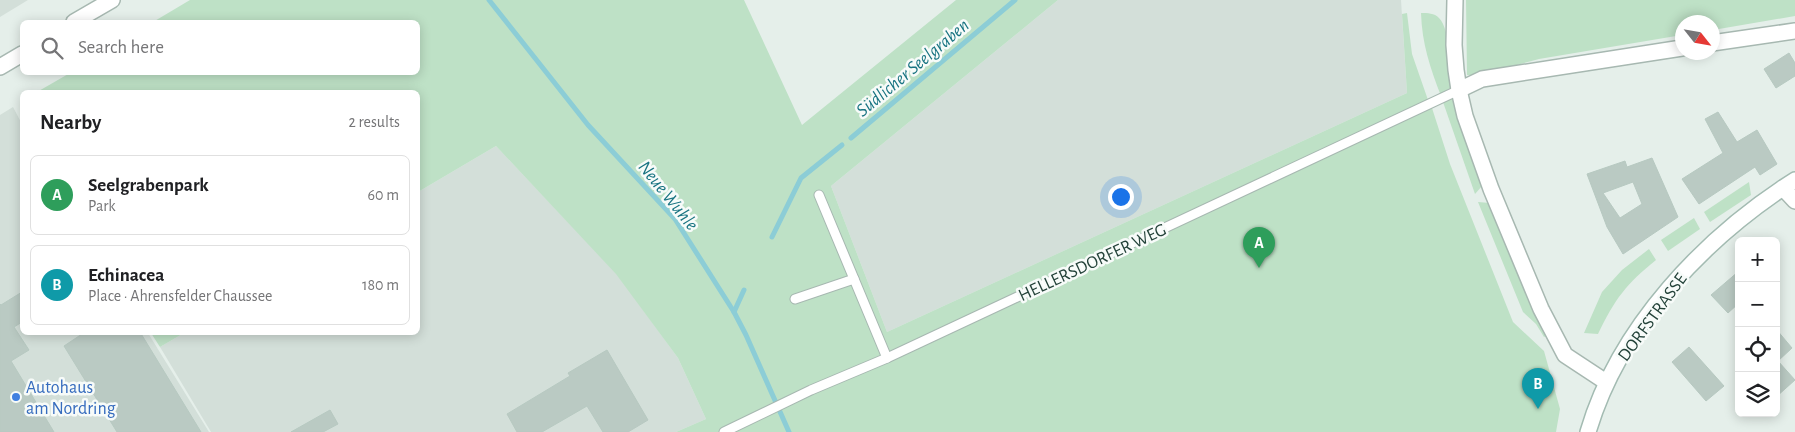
<!DOCTYPE html>
<meta charset="utf-8">
<style>
:root{--surface:#fff;--page:#f6f6f6;--text:#202124;--muted:#757577;--line:#e0e0e0;--accent:#db2777}
body{margin:0;font-family:"Alegreya Sans",sans-serif;background:var(--page);color:var(--text)}
.controls{position:absolute;right:15px;bottom:15px;display:grid;overflow:hidden;border-radius:8px;box-shadow:0 2px 12px #0003}
.controls button{width:45px;height:45px;display:grid;place-items:center;padding:0;border:0;border-bottom:1px solid var(--line);background:var(--surface);color:var(--text);font:25px sans-serif}
.compass{position:absolute;left:1675px;top:15px;width:45px;height:45px;border-radius:50%;background:var(--surface);box-shadow:0 2px 12px #0003;rotate:121deg}
.you{position:absolute;left:1120px;top:196px;width:18px;height:18px;margin:-12px;border:4px solid #fff;border-radius:50%;background:#1a73e8;box-shadow:0 0 0 8px #1a73e833}
.badge{display:grid;place-items:center;width:32px;height:32px;border-radius:50%;background:var(--accent);color:#fff;font-size:16px;font-weight:700}
.pin{position:absolute;translate:-50% -41px;filter:drop-shadow(0 1px 2px #0008)}
.pin::after{content:'';position:absolute;top:26px;width:18px;height:15px;background:inherit;clip-path:polygon(0 0,100% 0,50% 100%)}
.list{margin:0;padding:0;list-style:none}
h2{display:flex;justify-content:space-between;align-items:center;height:65px;margin:0;padding:0 20px;font-size:21px}
h2 small{font-size:16px;font-weight:400;color:var(--muted)}
.list li{display:grid;grid-template-columns:32px 1fr auto;gap:15px;align-items:center;box-sizing:border-box;height:80px;margin:0 10px 10px;padding:0 10px;border:1px solid var(--line);border-radius:8px}
.list b{display:block;font-size:19px;white-space:nowrap}
.list p{margin:0;font-size:16px;white-space:nowrap;color:var(--muted)}
.list em{font-size:16px;font-style:normal;color:var(--muted)}
.icon{flex:none;width:28px;height:28px;fill:none;stroke:currentColor;stroke-width:2;stroke-linecap:round;stroke-linejoin:round}
.map{position:relative;flex:none;width:1795px;height:432px;overflow:hidden}
.search{position:absolute;background:var(--surface);box-shadow:0 2px 12px #0003;left:20px;top:20px;width:400px;height:55px;display:flex;align-items:center;gap:12px;box-sizing:border-box;padding:0 18px;border-radius:8px;color:var(--muted);font-size:19px}
.panel{position:absolute;background:var(--surface);box-shadow:0 2px 12px #0003;left:20px;top:90px;width:400px;height:245px;border-radius:8px}
.map>svg:first-child{display:block}
.built{fill:#d3dfd9}
.green{fill:#bee1c6}
.lines{fill:none;stroke-linecap:round;stroke-linejoin:round}
.stream{stroke:#8ccdd6;stroke-width:5}
.building{fill:#bacac3;stroke:#b7c9c1;fill-rule:evenodd}
.service-casing{stroke:#a7b8b1;stroke-width:11}
.minor-casing{stroke:#a7b8b1;stroke-width:18}
.tertiary-casing{stroke:#a7b8b1;stroke-width:18}
.secondary-casing{stroke:#a3bbb2;stroke-width:18}
.service{stroke:#fff;stroke-width:9}
.minor{stroke:#fff;stroke-width:15}
.tertiary{stroke:#fff;stroke-width:15}
.secondary{stroke:#fff;stroke-width:15}
.shop-dot{fill:#3f7fe0;stroke:#f7fbf9;stroke-width:2}
.labels{text-anchor:middle;stroke-width:5;stroke-linejoin:round;paint-order:stroke}
.street-label{font-size:18px;fill:#234239;stroke:#f7fbf9}
.shop-label{font-size:18px;fill:#366cbe;stroke:#f7fbf9;text-anchor:start}
.water-label{font-size:19px;font-style:italic;fill:#197482;stroke:#f7fbf9}
</style>
<div class="map">
<svg width="1795" height="432" viewBox="0 0 1795 432">
<rect width="100%" height="100%" fill="#e5efea"/>
<g class="built">
<path d="M0 0H28L0 17Z"/>
<path d="M1058 0H1401L1407 93 887 332 831 186Z"/>
<path d="M13 107 22 124V332L148 333 209 432H0V115Z"/>
<path d="M496 146 617 274 678 358 706 419 676 432H211L160 347 184 333 418 332V192Z"/>
</g>
<g class="green">
<path d="M190 0H744L802 125 956 0H1058L831 186 887 332 1407 93 1402 14 1407 13 1412 54 1428 100 1423 102 1432 108 1450 164 1513 322 1544 351 1560 409 1556 432H676L706 419 678 358 616 274 496 146 418 192V92H37L70 73 418 72V22H153Z"/>
<path d="M1466 0H1795V16L1713 30 1712 22H1682V35L1539 59 1480 75H1467Z"/>
<path d="M1421 13C1428 13 1434 13 1439 18 1451 30 1450 71 1451 87L1446 93 1441 96C1430 67 1422 44 1421 13Z"/>
<path d="M1454 97 1482 186 1475 194 1443 102Z"/>
<path d="M1749 182 1751 195 1710 222 1704 212Z"/>
<path d="M1478 202 1490 203 1537 318 1546 336 1544 337 1536 324 1523 312Z"/>
<path d="M1694 218 1700 229 1668 251 1661 240Z"/>
<path d="M1649 249 1656 260C1626 284 1615 299 1598 334L1584 333 1602 292 1622 270Z"/>
<path d="M151 333H184L160 347Z"/>
</g>
<g class="lines">
<g class="stream">
<path d="M489 0 588 125 675 219 734 312 746 335 789 432"/>
<path d="M851 138 1015 0"/>
<path d="M772 237 801 178 842 145"/>
<path d="M734 312 744 290"/>
</g>
</g>
<g class="building">
<path d="M1789 53 1795 63V76L1776 88 1764 69Z"/>
<path d="M1718 112 1737 142 1757 130 1777 164 1760 175 1755 167 1699 204 1682 179 1723 153 1705 119Z"/>
<path d="M1652 158 1678 217 1623 254 1607 227 1587 174 1625 161 1627 167ZM1633 182 1642 204 1620 218 1603 193Z"/>
<path d="M1739 271V303L1728 313 1711 295Z"/>
<path d="M22 292V322L14 327 29 350 11 361 54 432H0V304L1 305Z"/>
<path d="M1776 329 1792 348 1778 361 1795 380 1776 397Z"/>
<path d="M85 332H140L201 432H117L64 346Z"/>
<path d="M1689 347 1724 386 1706 401 1672 362Z"/>
<path d="M607 350 648 420 628 432H603L587 406 542 432H517L507 414 570 376 568 373Z"/>
<path d="M330 410 338 424 323 432H291Z"/>
</g>
<g class="lines">
<defs>
<g id="service">
<path d="M819 195 887 358"/>
<path d="M795 299 854 279"/>
<path d="M724 432 811 390 887 358 1459 90"/>
</g>
<g id="minor">
<path d="M74 22 112 0"/>
<path d="M1712 43 1795 31"/>
<path d="M0 67 22 54"/>
<path d="M1459 90 1482 79 1682 48"/>
<path d="M1783 188 1795 201"/>
</g>
<path id="tertiary" d="M1455 0 1454 45 1456 70 1459 90 1465 116 1491 189 1541 309 1565 355 1606 382"/>
<path id="secondary" d="M1588 432C1619 327 1704 238 1795 180"/>
</defs>
<use href="#service" class="service-casing"/>
<use href="#minor" class="minor-casing"/>
<use href="#tertiary" class="tertiary-casing"/>
<use href="#secondary" class="secondary-casing"/>
<use href="#service" class="service"/>
<use href="#minor" class="minor"/>
<use href="#tertiary" class="tertiary"/>
<use href="#secondary" class="secondary"/>
</g>
<circle class="shop-dot" cx="16" cy="397" r="5"/>
<g class="labels">
<g class="street-label">
<text transform="translate(1092 262) rotate(-25)" y="6">HELLERSDORFER WEG</text>
<text transform="translate(1652 317) rotate(-54)" y="6">DORFSTRASSE</text>
</g>
<g class="shop-label">
<text x="26" y="393">Autohaus<tspan x="26" dy="21">am Nordring</tspan></text>
</g>
<g class="water-label">
<text transform="translate(912 67) rotate(-40)" y="7">Südlicher Seelgraben</text>
<text transform="translate(669 195) rotate(51)" y="7">Neue Wuhle</text>
</g>
</g>
</svg>
<div class="controls">
<button>+</button>
<button>−</button>
<button><svg class="icon" aria-label="locate" viewBox="0 0 24 24"><circle cx="12" cy="12" r="6"/><path d="M12 2v4M12 18v4M2 12h4M18 12h4"/></svg></button>
<button><svg class="icon" aria-label="layers" viewBox="0 0 24 24"><path d="M12 4l9 5-9 5-9-5zM3 14l9 5 9-5"/></svg></button>
</div>
<svg class="compass" viewBox="-18 -18 36 36"><path d="M0-13l5 13h-10z" fill="#e53935"/><path d="M0 13l5-13h-10z" fill="#757577"/></svg>
<div class="you"></div>
<div class="pin badge" style="left:1259px;top:268px;background:#2e9e5b">A</div>
<div class="pin badge" style="left:1538px;top:409px;background:#0f9aa8">B</div>
<div class="search"><svg class="icon" aria-label="search" viewBox="0 0 24 24"><circle cx="10" cy="10" r="6"/><path d="M15 15l6 6"/></svg>Search here</div>
<section class="panel">
<h2>Nearby<small>2 results</small></h2>
<ul class="list">
<li><span class="badge" style="background:#2e9e5b">A</span><div><b>Seelgrabenpark</b><p>Park</p></div><em>60 m</em></li>
<li><span class="badge" style="background:#0f9aa8">B</span><div><b>Echinacea</b><p>Place · Ahrensfelder Chaussee</p></div><em>180 m</em></li>
</ul>
</section>
</div>
